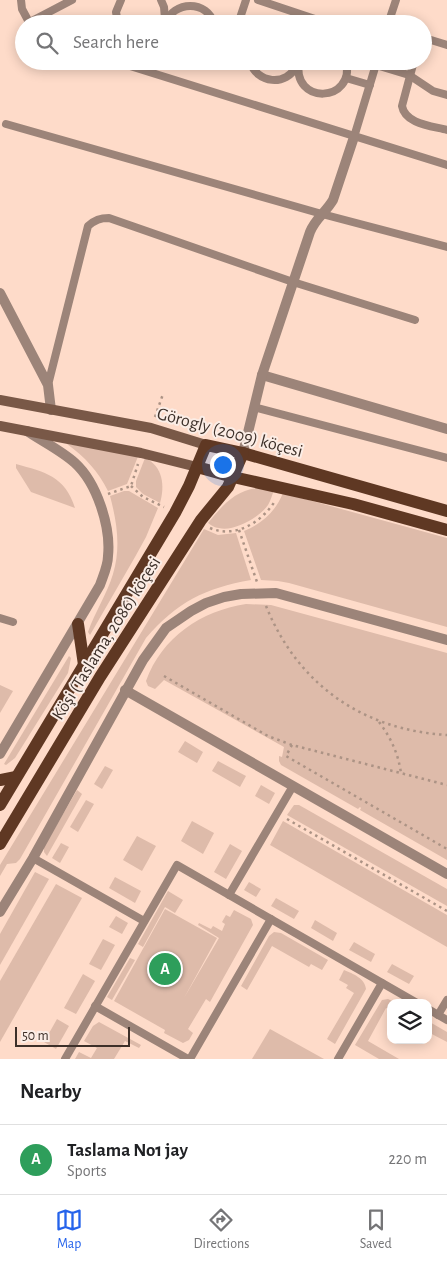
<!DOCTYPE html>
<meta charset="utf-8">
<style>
:root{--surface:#fff;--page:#f2f2f2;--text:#202124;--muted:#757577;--line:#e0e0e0;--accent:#2563eb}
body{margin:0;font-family:"Alegreya Sans",sans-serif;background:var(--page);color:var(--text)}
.controls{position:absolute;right:15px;bottom:15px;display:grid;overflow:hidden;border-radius:10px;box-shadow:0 2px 12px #0003}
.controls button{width:45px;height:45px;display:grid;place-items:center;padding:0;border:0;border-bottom:1px solid var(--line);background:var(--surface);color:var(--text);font:25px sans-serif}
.scale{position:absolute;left:15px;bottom:12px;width:115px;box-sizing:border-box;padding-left:5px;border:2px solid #3d3029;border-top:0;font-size:14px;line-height:18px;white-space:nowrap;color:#3d3029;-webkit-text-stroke:4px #fbede6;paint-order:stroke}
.you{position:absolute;left:222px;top:464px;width:18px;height:18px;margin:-12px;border:4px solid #fff;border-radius:50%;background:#1a73e8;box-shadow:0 0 0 8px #1a73e833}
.badge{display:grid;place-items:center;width:32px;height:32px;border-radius:50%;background:var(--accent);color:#fff;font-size:16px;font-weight:700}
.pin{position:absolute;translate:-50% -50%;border:2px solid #fff;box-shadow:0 1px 5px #0006}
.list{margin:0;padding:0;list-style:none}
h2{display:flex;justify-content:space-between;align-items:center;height:65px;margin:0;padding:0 20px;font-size:21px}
h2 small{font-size:16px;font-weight:400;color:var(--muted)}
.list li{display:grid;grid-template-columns:32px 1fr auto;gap:15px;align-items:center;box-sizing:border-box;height:70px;padding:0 20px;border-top:1px solid var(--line)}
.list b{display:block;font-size:19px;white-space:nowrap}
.list p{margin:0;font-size:16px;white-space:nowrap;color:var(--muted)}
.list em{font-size:16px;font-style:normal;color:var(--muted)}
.icon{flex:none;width:28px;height:28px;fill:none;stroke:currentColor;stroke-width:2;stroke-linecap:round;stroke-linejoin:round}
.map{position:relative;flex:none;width:447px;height:1059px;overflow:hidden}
.search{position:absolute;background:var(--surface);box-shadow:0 2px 12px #0003;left:15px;right:15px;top:15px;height:55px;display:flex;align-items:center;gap:12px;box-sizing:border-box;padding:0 18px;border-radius:28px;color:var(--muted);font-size:19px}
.sheet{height:135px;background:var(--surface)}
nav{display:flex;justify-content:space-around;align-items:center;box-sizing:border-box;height:70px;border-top:1px solid var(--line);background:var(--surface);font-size:14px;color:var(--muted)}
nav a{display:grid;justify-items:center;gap:2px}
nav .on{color:var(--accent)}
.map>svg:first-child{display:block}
.green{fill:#debbaa}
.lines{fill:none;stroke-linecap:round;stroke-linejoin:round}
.path{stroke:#ac9385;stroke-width:2.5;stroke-dasharray:2.5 4;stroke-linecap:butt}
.service{stroke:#9c8479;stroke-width:8}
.minor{stroke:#9c8479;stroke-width:10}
.secondary{stroke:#795847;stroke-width:10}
.primary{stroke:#5f3823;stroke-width:12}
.labels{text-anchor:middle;stroke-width:4;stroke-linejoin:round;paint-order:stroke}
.street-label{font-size:18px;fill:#3d3029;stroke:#fbede6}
</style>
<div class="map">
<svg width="447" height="1059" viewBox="0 0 447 1059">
<rect width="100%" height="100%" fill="#fedbc9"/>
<g class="green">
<path d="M67 444 139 454 127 484 108 491C98 471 85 457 67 444Z"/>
<path d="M145 458C163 466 165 486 160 503L143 494 136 487V481Z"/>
<path d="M16 464C45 472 65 476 75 508L31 492 16 468Z"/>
<path d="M259 488 274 490C272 495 271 500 268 505 260 517 234 532 219 528 215 528 211 525 208 523 222 506 235 490 259 488Z"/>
<path d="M124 491H129L158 508 146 537 135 557 90 635 88 632C95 612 107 594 113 574 121 548 117 522 110 496Z"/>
<path d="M283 493 447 538V627L289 583 278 581 261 580 244 531C263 523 275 512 283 493Z"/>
<path d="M204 529 218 535 236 533 251 580C205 588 177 602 146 638L20 859 16 863 7 864 0 876V865Z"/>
<path d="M246 604 271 605 447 653V860L360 810 361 808 360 807 358 809 281 765 279 761V756L282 757 284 747 164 680 155 689 148 686 146 681C162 637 201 611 246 604Z"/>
<path d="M69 656 71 658 68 673 15 758 6 765 4 764Z"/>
<path d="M0 685 13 691 0 713Z"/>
<path d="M185 741 203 752 197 763 178 752Z"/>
<path d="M218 761 246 776 240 787 212 771Z"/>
<path d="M105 766 113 770 102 789 94 784Z"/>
<path d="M261 785 275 793 269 804 255 796Z"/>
<path d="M77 790 82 794 47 856 44 852V847Z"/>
<path d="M86 800 94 804 78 832 70 827Z"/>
<path d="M294 805H299L447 889V906L287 815Z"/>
<path d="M192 821 214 833 203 854 181 841Z"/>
<path d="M283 821 447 915V947L270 845Z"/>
<path d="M137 836 156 846 142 871 123 860Z"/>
<path d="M61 843 69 847 60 863 52 858Z"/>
<path d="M230 844 242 851 226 879 214 872Z"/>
<path d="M35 872 49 879 0 965V934Z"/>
<path d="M115 877 141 891 135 903 109 888Z"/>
<path d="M249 882 261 889 256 897 244 890Z"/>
<path d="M56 884 82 898 0 1042V981Z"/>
<path d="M168 891 183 900 175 913 165 907 143 947 138 944Z"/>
<path d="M276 898 299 911 294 919 271 906Z"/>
<path d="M165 909 217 938 184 998 219 938 198 925 199 923 211 929 213 926 222 931 225 924 222 922 226 915 230 917 234 910 251 919 253 925 210 1002 206 999 188 1029 193 1033 189 1040 183 1043 164 1033 165 1030 114 1001Z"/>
<path d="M116 916 128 923 122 934 109 927Z"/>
<path d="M315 920 337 933 333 941 311 928Z"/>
<path d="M274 932 281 933 328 960 322 970 311 964 309 967 272 946 247 990 241 986 269 936Z"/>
<path d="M103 939 115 945 101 970 89 964Z"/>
<path d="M354 942 375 954 371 962 349 950Z"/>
<path d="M130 958 135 960 112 1000 107 997Z"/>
<path d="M392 964 414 976 409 984 387 972Z"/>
<path d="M344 970C353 974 365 978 366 989L335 1044 327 1039 354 993 346 988 348 985 339 980Z"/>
<path d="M83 974 95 981 76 1014 64 1008Z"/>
<path d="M388 999 396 1003H391V1010L386 1008 368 1041 399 1059H379L355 1045 382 1000Z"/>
<path d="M57 1019 69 1026 56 1049 44 1042Z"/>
<path d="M428 1021 447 1032V1042L428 1032Z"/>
<path d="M99 1022 141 1045 139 1048 125 1041 114 1059H75L79 1052 91 1058 97 1048 84 1041 93 1026Z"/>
<path d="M270 1029 324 1059H252Z"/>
</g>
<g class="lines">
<g class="path">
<path d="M155 417 163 394"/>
<path d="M131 486 143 497 164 507"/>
<path d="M108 494 131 486 138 464"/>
<path d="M210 528C235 539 262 522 275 501"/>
<path d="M239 530 257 582"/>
<path d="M266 606C298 685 363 730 447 735"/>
<path d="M164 676 268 736 292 745 447 785"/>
<path d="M379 722C391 738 398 753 401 773"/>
<path d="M292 745 286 756 447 849"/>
<path d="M287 819 447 911"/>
</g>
<g class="service">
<path d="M21 0 22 9 30 24"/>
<path d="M161 0 164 7 165 19"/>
<path d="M258 0 330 24"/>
<path d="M28 23 72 0"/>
<path d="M118 24 116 12 121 0"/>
<path d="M165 24C173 0 208 0 214 24"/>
<path d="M238 24 246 0"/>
<path d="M388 24 396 0"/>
<path d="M423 42 431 40 447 45"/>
<path d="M114 61 447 165"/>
<path d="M250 61C256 84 287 87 297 65"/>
<path d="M299 61C291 106 356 103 346 61"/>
<path d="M414 61 402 106C405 124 432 126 447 130"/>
<path d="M376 65 409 75 433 91 447 95"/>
<path d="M346 78 370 85"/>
<path d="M6 124 322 214 447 247"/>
<path d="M354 137 377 61"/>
<path d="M48 385 88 226C95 220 100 218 109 218L293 282 415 320"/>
<path d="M254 407 447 458"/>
<path d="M0 618 13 622"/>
<path d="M33 858 144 921"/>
<path d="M229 895 293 786"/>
<path d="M95 1006 188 1059"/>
<path d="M428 1009 447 1020"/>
<path d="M438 1015 447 1000"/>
<path d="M65 1059 177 865 417 1003"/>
<path d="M190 1059 271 919"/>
<path d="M338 1059 382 983"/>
</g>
<g class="minor">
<path d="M0 293 48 385 51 410"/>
<path d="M262 375 447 429"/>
<path d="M243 453 262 375 310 232C315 219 326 212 333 200L354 137"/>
<path d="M125 690 447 874"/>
<path d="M0 754 100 585C103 576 108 566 108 556 111 527 97 483 75 463 62 451 42 441 27 431"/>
<path d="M0 912 33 858 143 660 166 628 191 611 206 603 224 597 241 594 276 593 447 640"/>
</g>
<g class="secondary">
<path d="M0 400 151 428 206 445"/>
<path d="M0 426 141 453 197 467"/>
</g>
<g class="primary">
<path d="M197 467 233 477 353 504 447 530"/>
<path d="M78 624 84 665"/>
<path d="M0 780 16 777"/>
<path d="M0 805 175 513 189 486 206 445 243 453 447 511"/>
<path d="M0 844 100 677 201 520 228 487 243 453"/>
</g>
</g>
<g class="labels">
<g class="street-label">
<text transform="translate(230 432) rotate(15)" y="6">Görogly (2009) köçesi</text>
<text transform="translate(106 638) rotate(-58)" y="6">Köşi (Taslama, 2086) köçesi</text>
</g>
</g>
</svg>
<div class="controls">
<button><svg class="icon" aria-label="layers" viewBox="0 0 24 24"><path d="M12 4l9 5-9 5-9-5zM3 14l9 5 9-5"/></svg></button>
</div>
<div class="scale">50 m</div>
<div class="you"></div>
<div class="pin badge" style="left:165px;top:969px;background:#2e9e5b">A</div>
<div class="search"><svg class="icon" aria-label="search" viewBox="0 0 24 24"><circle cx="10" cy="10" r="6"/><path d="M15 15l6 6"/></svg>Search here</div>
</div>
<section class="sheet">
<h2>Nearby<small></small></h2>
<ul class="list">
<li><span class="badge" style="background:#2e9e5b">A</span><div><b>Taslama No1 jay</b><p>Sports</p></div><em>220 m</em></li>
</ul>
</section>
<nav>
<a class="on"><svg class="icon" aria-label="map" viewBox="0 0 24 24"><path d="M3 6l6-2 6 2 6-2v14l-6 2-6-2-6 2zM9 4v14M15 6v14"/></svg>Map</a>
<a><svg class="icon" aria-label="directions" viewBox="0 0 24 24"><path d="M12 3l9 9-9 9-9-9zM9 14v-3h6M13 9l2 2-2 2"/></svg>Directions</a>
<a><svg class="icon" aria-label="saved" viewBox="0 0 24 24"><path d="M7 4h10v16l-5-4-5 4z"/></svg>Saved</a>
</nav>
